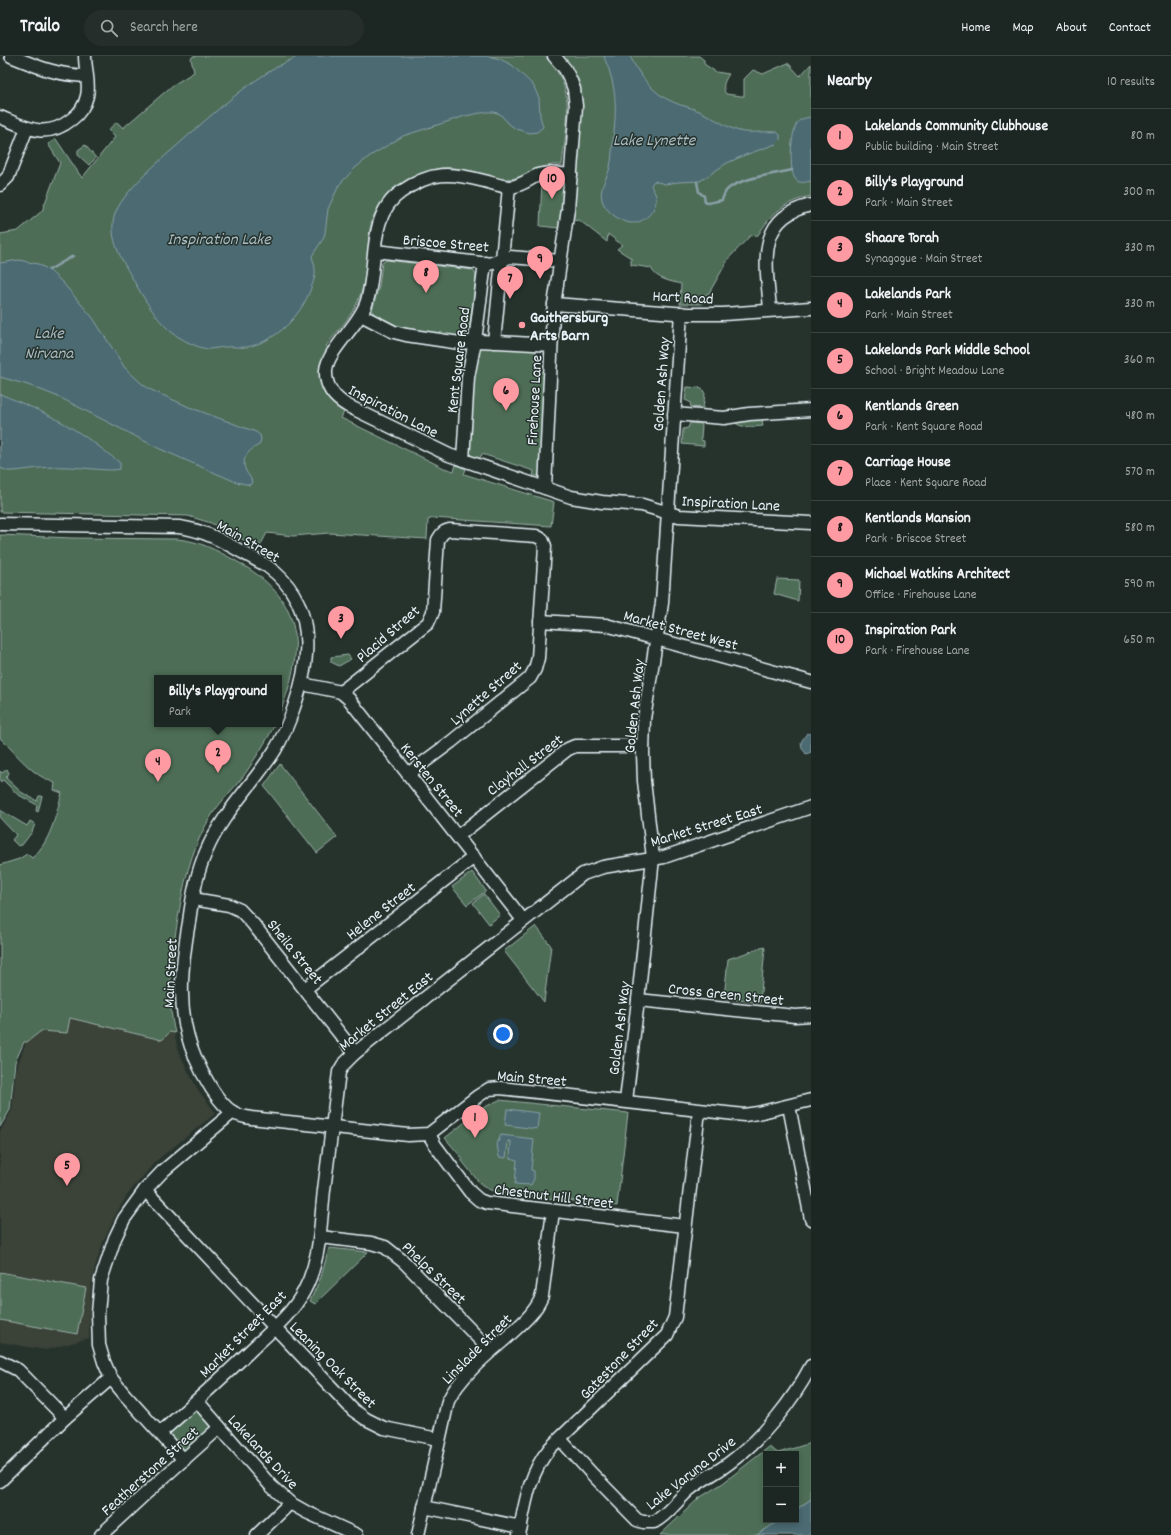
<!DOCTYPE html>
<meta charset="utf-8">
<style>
:root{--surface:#1c2622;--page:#252e2a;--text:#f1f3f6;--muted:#a0a5a5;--line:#3a4340;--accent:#ff9aa2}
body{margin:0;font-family:Dekko,sans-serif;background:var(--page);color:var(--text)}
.controls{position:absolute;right:12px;bottom:12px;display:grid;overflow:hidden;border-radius:0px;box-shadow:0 2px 6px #0003}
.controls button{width:36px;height:36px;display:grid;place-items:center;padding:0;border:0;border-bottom:1px solid var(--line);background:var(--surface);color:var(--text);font:20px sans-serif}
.you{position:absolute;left:503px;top:978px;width:14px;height:14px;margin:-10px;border:3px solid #fff;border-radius:50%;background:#1a73e8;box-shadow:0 0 0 6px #1a73e833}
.badge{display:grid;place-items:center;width:26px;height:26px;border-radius:50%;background:var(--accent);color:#111;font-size:13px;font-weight:700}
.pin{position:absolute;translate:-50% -33px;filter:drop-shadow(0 1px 2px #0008)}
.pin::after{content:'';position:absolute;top:21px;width:14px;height:12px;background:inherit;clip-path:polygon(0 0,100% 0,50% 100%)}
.popup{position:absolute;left:154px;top:619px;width:128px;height:52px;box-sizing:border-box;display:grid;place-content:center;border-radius:0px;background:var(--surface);filter:drop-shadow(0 1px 3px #0005);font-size:13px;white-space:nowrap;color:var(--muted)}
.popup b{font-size:15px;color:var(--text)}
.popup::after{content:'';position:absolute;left:50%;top:100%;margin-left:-8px;border:8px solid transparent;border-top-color:var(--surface)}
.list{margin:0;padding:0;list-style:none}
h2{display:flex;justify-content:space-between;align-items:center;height:52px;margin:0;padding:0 16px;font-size:17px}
h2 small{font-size:13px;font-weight:400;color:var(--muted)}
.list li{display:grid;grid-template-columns:26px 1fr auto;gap:12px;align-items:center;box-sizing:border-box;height:56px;padding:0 16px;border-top:1px solid var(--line)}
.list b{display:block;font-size:15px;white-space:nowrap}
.list p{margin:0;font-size:13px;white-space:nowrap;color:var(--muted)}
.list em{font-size:13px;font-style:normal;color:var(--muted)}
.icon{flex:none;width:22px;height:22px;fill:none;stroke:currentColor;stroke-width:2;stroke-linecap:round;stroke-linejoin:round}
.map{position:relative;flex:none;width:811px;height:1479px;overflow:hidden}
header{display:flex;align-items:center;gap:24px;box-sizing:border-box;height:56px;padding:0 20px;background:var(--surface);border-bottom:1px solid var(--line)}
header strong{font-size:19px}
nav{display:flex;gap:22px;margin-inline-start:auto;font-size:14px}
.search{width:280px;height:36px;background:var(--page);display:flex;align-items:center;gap:10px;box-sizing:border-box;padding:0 14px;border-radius:22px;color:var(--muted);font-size:15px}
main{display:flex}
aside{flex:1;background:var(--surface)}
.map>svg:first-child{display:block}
.built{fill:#3b4239}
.green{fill:#4e6d57;stroke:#9bafa8}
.water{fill:#4b6a72;stroke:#8aa0a8}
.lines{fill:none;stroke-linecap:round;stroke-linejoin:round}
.stream{stroke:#8aa0a8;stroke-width:2.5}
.minor-casing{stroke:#e8f1f8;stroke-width:15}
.minor{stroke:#26332d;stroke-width:12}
.poi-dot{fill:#ff9aa2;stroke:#26332d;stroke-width:1.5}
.labels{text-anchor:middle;stroke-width:3;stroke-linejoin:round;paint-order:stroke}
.street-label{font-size:16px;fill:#e8f1f8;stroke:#26332d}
.poi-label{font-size:16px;font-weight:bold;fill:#e8f1f8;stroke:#26332d;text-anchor:start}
.water-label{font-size:17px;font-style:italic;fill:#a9bbc2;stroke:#26332d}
</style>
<header>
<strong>Trailo</strong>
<div class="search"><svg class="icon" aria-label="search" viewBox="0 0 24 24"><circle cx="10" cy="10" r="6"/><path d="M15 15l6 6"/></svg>Search here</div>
<nav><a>Home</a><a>Map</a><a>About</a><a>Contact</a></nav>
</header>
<main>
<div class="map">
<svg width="811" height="1479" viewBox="0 0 811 1479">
<rect width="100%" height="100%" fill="#26332d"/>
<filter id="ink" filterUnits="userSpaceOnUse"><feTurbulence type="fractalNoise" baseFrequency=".025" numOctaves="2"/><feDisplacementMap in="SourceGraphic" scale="8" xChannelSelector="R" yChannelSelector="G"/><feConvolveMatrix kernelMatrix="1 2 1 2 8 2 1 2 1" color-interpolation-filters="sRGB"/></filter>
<g filter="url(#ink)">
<path class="built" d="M41 955 173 973 178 994 189 1017 198 1034 216 1057 156 1105 128 1138 117 1156 103 1186 95 1211 91 1232 89 1282 46 1294 0 1286V1076L12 1054 16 1014 26 986 41 975H45Z"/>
<g class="green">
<path d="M193 0H545C578 33 566 69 562 109 538 106 527 124 505 123 483 123 466 110 443 112 429 113 415 119 404 127 354 159 376 192 361 237 355 257 339 273 326 290L329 292C313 316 318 342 344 356L341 362 444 412 454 415 456 409 466 413 464 418 554 446 551 470 433 462 428 464 427 483 329 477 293 480 267 477 259 492 211 467 188 460 0 456V178L18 175 42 155 60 107 48 88 56 83 82 122 115 81 108 74 117 66 123 72 173 29 194 16 191 3Z"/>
<path d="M562 0H699L704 4V8L716 16 729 18C725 24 721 31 726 38L741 40H744V23L753 14 763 18 788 7 800 20 811 8V140C784 146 772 157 758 179L750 180 729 202 709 237 702 241V248H680L681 228C669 225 656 223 651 212L631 209V202L617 193 622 189 608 178 607 186 579 164 572 165 579 73 569 10Z"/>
<path d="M85 89 96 102 89 109 78 99V94Z"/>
<path d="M542 124 561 125 564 128 559 172 540 170Z"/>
<path d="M386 204 473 214 476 219 469 280 457 281 405 272 398 271 374 259 372 254 379 230 382 207Z"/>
<path d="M478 291 536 294 535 316H545L540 416 538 420H535V422L533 421 534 415 482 398 479 404 470 401 467 396 472 312Z"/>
<path d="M687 331 700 332 703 334 705 338 703 352 691 351 690 346 685 344Z"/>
<path d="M762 363 763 370C752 371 740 373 732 364Z"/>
<path d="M690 367 702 368 701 384 704 385V390L682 388 683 373 688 372Z"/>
<path d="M0 479 72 482 177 483C200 485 216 494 236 505 305 543 306 592 279 659V622H157V668H275C267 685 257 699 247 715 236 731 220 745 210 762 190 795 183 831 177 869 171 905 166 940 175 977L170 976 162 984 70 962 67 977 41 975 27 986H24L15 1006 10 1054 0 1071V809L19 803 27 798 32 802C51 785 55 761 62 737L54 734 55 727C31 719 18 699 0 682Z"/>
<path d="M777 523 799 524 798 545 774 538Z"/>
<path d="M348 599 351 603 339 610 331 606V601Z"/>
<path d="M280 708 337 781 317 797 264 730Z"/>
<path d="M7 713 9 717 6 722 21 736 37 745 39 740H42L38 756 36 755 37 749 17 738 3 724 0 726V715L2 717Z"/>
<path d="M0 754 27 770 30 765 35 768 32 776 22 789 18 790 12 784 16 779 0 762Z"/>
<path d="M472 816 486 835 467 849 452 831Z"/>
<path d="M484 838 500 859 489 868 473 847Z"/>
<path d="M536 870 551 890 544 946 504 895Z"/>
<path d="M764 891 765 892 760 947 724 942 728 903Z"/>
<path d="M499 1044 628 1057 617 1150 495 1136 482 1130 462 1105V1102L445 1082 483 1052Z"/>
<path d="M329 1192 368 1196 315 1248 310 1245 321 1221Z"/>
<path d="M0 1216 86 1232 77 1278 0 1264Z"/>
<path d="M194 1354C201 1356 210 1366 210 1373L186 1395 182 1396 168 1378Z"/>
<path d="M811 1387V1443L796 1454V1398H766V1464H780L757 1479H660L699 1442 723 1427 769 1391 778 1397Z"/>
</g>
<g class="water">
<path d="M299 0H488L500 3 512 9 533 29 539 42 540 60 543 71 537 76 530 77 516 73 509 68 500 58 494 56H486L465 60 403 80 370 100 354 113 339 129 328 153 325 177 323 183 312 200C313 205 315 209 315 214 316 220 313 226 311 232 301 260 277 285 247 291 240 292 233 290 226 291 220 291 214 293 208 293 199 292 189 287 182 283 159 271 144 242 131 220 121 202 109 183 114 161 120 137 163 102 182 85 217 54 255 19 299 0Z"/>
<path d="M604 0H630C639 19 653 38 673 46 681 50 691 51 699 55 713 61 728 73 743 76 755 77 766 75 777 76L780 79V84L776 88 745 99 727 107 700 125 678 126 665 128 654 125 651 129C652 133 655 136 656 140 658 153 645 167 632 167 621 167 605 155 602 144 599 131 607 123 610 111 612 103 612 93 613 84 616 62 617 38 610 17 609 11 605 6 604 0Z"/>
<path d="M811 61V125C806 126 800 128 796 124 788 116 791 76 797 67 801 62 806 62 811 61Z"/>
<path d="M19 204 38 208 49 214 62 226 93 262 125 312 141 327 149 333 189 351 256 376 260 379 261 384 259 389C249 394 240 402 246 415 248 419 251 421 252 426L250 429 236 426 160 393 59 341 28 329 0 321V207Z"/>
<path d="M0 338C22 347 44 356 65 368 84 379 103 393 120 407V413C111 416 80 411 67 411 50 410 32 413 14 415H8L0 412Z"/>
<path d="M807 677 811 678V696L806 698 802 692 801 686Z"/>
<path d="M507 1053 539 1057 537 1073 505 1069Z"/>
<path d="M501 1079 534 1083 531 1114 534 1115V1123L531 1129 515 1128 517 1104 510 1102 511 1085H508L506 1102 499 1101 497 1088Z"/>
<path d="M811 1443V1479H757L780 1464H796V1454Z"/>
</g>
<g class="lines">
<g class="stream">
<path d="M697 126 699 136 704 140 705 146 708 147 722 144C723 141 724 138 726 135 737 122 776 118 792 114"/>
<path d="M49 214 73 200"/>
</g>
<defs>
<g id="minor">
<path d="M11 0C38 11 56 19 86 20"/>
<path d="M0 61C27 72 46 84 72 63 79 58 85 49 87 40 90 28 85 13 85 0"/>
<path d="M571 119C560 118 548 116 538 119 529 123 521 130 510 131 502 131 492 127 484 125 450 116 431 115 401 136 367 159 378 209 367 245 360 269 328 293 326 314 325 331 334 342 348 350L449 399 571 441 602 446 642 449 679 460 811 467"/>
<path d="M0 129 8 121 27 72"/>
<path d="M375 195 489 208 510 201 560 205"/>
<path d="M554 248 688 258H723L811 252"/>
<path d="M770 254C767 210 754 162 811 149"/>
<path d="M361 259 394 276 406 279 460 287 480 285 551 289"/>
<path d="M494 286 509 131"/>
<path d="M674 358 724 362 749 358 811 354"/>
<path d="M463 404 468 321 475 285 485 207"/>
<path d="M545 432 553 256 568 153 576 50 574 33 571 25 565 13 554 0"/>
<path d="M0 468 179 471C203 474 221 484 242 496 250 501 259 505 267 510 316 545 312 601 294 651 289 666 283 681 275 694 253 729 222 757 206 796 196 818 192 842 189 866 181 912 176 957 195 1001 202 1018 218 1048 234 1057 239 1060 245 1061 251 1062L408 1079 429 1078 478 1040 489 1033 500 1032 744 1059 758 1057 811 1044"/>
<path d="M540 565 606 569 811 626"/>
<path d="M302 628 341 636 349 643 523 864"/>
<path d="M341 636 428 567 433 556 438 484C441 479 443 475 450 474L536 480 542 483 545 490 538 602 535 613 530 622 451 686 408 718"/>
<path d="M458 780 568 693 575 690H643"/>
<path d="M193 843 229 849 240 854 253 868 355 997"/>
<path d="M305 933 474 801"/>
<path d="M638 944 795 960 811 959"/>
<path d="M626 1045 638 944 653 802 644 725 643 697 644 663 662 547 681 257"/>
<path d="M789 1050 811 1163"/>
<path d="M429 1078 435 1089 470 1136 479 1144 487 1147 685 1170"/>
<path d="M145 1134 353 1354 366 1363 384 1372 438 1383"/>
<path d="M320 1181 371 1187 385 1191 404 1206 491 1295"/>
<path d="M0 1305 18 1314 65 1362"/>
<path d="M197 1345 271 1430 290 1447 306 1456 357 1479"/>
<path d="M160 1377C191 1350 222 1322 252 1293 271 1275 292 1258 304 1235 321 1203 320 1169 324 1134 329 1095 334 1056 339 1016L343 1009 355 997 583 818 603 811 664 801 811 751"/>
<path d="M560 1383 593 1419 637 1464 643 1466H654C668 1459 678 1443 690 1433 704 1422 720 1415 733 1404 764 1381 793 1344 811 1310"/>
<path d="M184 1404 125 1339 111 1322 104 1306 99 1289 98 1257 101 1224 115 1182 124 1163 145 1134 163 1115 233 1056"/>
<path d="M0 1425 65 1362 111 1322"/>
<path d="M424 1451 521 1471"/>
<path d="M101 1479 144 1439 219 1372"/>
<path d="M257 1479 290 1447"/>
<path d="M418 1479 448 1345C460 1321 484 1301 504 1284 519 1270 535 1258 542 1240L553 1155"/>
<path d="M519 1479C525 1448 529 1417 550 1392L667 1279 675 1261 699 1055"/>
</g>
</defs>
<use href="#minor" class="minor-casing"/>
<use href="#minor" class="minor"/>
</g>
</g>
<circle class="poi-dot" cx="522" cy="269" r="4"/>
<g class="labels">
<g class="street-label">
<text transform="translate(446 186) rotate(5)" y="6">Briscoe Street</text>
<text transform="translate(683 240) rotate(3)" y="6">Hart Road</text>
<text transform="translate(457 304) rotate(-83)" y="6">Kent Square Road</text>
<text transform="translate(660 328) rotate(-86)" y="6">Golden Ash Way</text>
<text transform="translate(533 344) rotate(-87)" y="6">Firehouse Lane</text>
<text transform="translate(394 354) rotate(27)" y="6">Inspiration Lane</text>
<text transform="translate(731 446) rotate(3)" y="6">Inspiration Lane</text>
<text transform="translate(249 484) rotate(30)" y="6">Main Street</text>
<text transform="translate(681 573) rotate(15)" y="6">Market Street West</text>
<text transform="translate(387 577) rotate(-41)" y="6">Placid Street</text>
<text transform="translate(485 636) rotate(-41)" y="6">Lynette Street</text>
<text transform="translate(633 650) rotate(-84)" y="6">Golden Ash Way</text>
<text transform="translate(524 708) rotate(-37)" y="6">Clayhall Street</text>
<text transform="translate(433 723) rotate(51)" y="6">Kersten Street</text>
<text transform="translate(706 768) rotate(-17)" y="6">Market Street East</text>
<text transform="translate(380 854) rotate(-38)" y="6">Helene Street</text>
<text transform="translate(296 895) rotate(51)" y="6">Sheila Street</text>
<text transform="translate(169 917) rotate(-87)" y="6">Main Street</text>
<text transform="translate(726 937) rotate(6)" y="6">Cross Green Street</text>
<text transform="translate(385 954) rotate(-39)" y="6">Market Street East</text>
<text transform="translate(618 972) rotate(-83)" y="6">Golden Ash Way</text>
<text transform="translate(532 1021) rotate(5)" y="6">Main Street</text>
<text transform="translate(554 1139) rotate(7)" y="6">Chestnut Hill Street</text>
<text transform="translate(435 1216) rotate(44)" y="6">Phelps Street</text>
<text transform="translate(242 1277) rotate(-45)" y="6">Market Street East</text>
<text transform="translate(476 1292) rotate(-45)" y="6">Linslade Street</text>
<text transform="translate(618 1302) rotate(-46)" y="6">Gatestone Street</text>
<text transform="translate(334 1308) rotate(45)" y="6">Leaning Oak Street</text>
<text transform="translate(264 1395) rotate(47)" y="6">Lakelands Drive</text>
<text transform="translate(149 1414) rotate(-42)" y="6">Featherstone Street</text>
<text transform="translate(690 1416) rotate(-38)" y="6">Lake Varuna Drive</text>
</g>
<g class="poi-label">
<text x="530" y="266">Gaithersburg<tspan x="530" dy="18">Arts Barn</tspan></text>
</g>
<g class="water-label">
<text x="654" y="89">Lake Lynette</text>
<text x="219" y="188">Inspiration Lake</text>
<text x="49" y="282">Lake<tspan x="49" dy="20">Nirvana</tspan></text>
</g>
</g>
</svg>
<div class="controls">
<button>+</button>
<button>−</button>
</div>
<div class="you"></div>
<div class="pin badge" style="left:475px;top:1082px">1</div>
<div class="pin badge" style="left:218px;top:717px">2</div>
<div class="popup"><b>Billy's Playground</b>Park</div>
<div class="pin badge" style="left:341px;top:583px">3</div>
<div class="pin badge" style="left:158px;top:726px">4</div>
<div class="pin badge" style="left:67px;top:1130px">5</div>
<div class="pin badge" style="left:506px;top:355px">6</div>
<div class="pin badge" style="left:510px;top:243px">7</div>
<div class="pin badge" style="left:426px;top:237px">8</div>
<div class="pin badge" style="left:540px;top:223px">9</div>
<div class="pin badge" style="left:552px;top:143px">10</div>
</div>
<aside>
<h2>Nearby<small>10 results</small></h2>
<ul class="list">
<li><span class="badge">1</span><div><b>Lakelands Community Clubhouse</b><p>Public building · Main Street</p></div><em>80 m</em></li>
<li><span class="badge">2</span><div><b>Billy's Playground</b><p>Park · Main Street</p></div><em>300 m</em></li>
<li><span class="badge">3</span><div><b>Shaare Torah</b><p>Synagogue · Main Street</p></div><em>330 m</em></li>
<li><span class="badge">4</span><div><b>Lakelands Park</b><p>Park · Main Street</p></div><em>330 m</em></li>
<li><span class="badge">5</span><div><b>Lakelands Park Middle School</b><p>School · Bright Meadow Lane</p></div><em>360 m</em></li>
<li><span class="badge">6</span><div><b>Kentlands Green</b><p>Park · Kent Square Road</p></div><em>480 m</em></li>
<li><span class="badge">7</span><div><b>Carriage House</b><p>Place · Kent Square Road</p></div><em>570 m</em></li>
<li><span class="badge">8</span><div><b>Kentlands Mansion</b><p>Park · Briscoe Street</p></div><em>580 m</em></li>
<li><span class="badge">9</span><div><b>Michael Watkins Architect</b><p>Office · Firehouse Lane</p></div><em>590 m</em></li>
<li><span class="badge">10</span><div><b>Inspiration Park</b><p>Park · Firehouse Lane</p></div><em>650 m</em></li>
</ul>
</aside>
</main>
